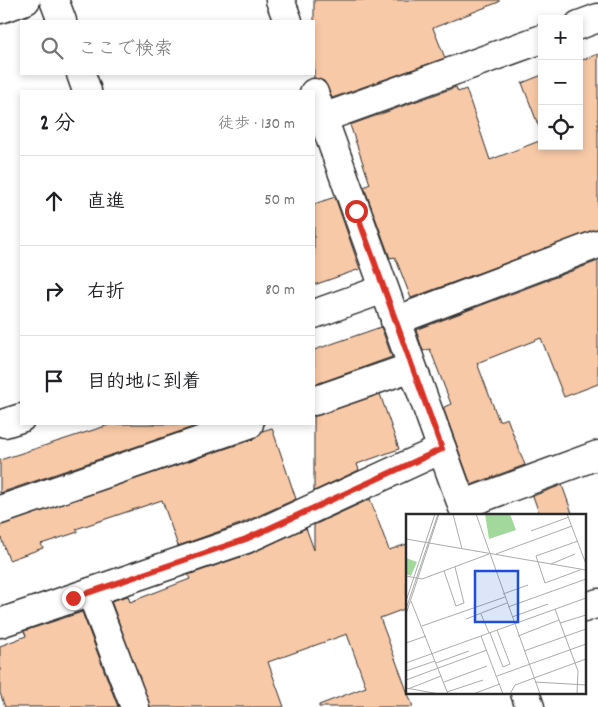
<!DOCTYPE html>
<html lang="ja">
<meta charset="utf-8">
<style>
:root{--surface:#fff;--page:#f2f2f2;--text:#202124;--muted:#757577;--line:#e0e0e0}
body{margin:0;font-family:Dekko,"Klee One",sans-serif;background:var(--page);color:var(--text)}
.controls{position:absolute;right:15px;top:15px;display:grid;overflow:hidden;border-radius:0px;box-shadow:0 2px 8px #0003}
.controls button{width:45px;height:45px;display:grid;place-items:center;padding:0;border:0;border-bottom:1px solid var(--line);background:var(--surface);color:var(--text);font:25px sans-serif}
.stop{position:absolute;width:15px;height:15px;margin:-11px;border:4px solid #d93025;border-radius:50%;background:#fff}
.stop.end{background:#d93025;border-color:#fff;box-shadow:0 1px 5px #0008}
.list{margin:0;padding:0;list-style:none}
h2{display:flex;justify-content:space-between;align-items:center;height:65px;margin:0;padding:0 20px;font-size:21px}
h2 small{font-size:16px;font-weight:400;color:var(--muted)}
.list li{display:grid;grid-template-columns:32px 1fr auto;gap:15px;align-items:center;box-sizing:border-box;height:90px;padding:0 20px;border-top:1px solid var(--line)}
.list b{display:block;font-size:19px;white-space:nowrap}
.list em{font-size:16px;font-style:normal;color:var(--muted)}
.icon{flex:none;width:28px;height:28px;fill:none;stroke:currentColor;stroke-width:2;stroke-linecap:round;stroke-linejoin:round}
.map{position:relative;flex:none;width:598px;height:707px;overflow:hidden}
.search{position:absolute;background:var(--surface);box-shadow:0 2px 8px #0003;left:20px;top:20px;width:295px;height:55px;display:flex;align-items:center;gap:12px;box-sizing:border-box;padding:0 18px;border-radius:0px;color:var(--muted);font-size:19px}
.panel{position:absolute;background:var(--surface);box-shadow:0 2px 8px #0003;left:20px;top:90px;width:295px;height:335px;border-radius:0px}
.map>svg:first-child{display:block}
.building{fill:#f8c9a7;stroke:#2b2b2b}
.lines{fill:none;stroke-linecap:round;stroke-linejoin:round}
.minor-casing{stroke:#2b2b2b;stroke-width:31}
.minor{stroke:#fff;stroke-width:28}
.route{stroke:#d93025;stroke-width:6}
.inset-road{fill:none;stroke:#aaa;stroke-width:1}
.view{fill:#1d4ed8;fill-opacity:0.15;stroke:#1d4ed8;stroke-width:2.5}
.inset-edge{fill:none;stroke:#2b2b2b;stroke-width:2.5}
</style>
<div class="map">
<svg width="598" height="707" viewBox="0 0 598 707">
<rect width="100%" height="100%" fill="#fff"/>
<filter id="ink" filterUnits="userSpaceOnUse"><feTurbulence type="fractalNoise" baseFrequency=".02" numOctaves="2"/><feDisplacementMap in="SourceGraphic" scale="10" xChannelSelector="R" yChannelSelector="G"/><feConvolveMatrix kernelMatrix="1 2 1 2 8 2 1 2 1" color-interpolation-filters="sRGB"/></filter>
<g filter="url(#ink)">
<g class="building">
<path d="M314 0H499V2L433 28 445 58 332 98 324 81 314 78Z"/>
<path d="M598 54V229L411 298 395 257 390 258 364 187 370 184 350 125 456 87 458 92 466 89 490 160 542 140V146H579V61Z"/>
<path d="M542 75V135L522 83Z"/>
<path d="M335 197 360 269 314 285V204Z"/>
<path d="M598 261V384L564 397 541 338 477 363 499 421 507 418 525 465 471 485 444 410V407L451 404 430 349 423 351 416 330Z"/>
<path d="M381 327 392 357 314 385V350Z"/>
<path d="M380 394 399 449 357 464 359 470 314 491V416Z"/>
<path d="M112 424H202L0 493V460Z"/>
<path d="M272 428 296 499 240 524 178 546 162 500 76 529 78 532 41 544 43 548 9 560 0 535V525L254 439 262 431Z"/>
<path d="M562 485 573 516H540L533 496Z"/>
<path d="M370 499 389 550 407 544V608L380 618 413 707H319V705L366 687 347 634 268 662 284 707H150L111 601 128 596 130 602 190 579 188 575 252 553 306 528 314 550V525Z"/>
<path d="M82 612 118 707H5L0 693V646L26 636 24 631Z"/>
</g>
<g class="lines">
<defs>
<g id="minor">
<path d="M54 0 62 21"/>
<path d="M280 0 288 21"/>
<path d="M0 9 26 0"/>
<path d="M579 25 598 18"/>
<path d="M81 74 87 91"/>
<path d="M314 93 466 516"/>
<path d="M323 118 542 39"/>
<path d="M314 314 384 289"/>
<path d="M395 321 598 244"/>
<path d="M314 401 412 367"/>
<path d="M5 423 21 418"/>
<path d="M462 505 598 455"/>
<path d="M0 510 249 424"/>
<path d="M91 592 135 707"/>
<path d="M584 608 598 603"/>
<path d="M0 623 246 539 442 449"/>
<path d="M525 693 530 707"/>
</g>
</defs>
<use href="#minor" class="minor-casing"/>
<use href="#minor" class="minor"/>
</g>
</g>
<g class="lines" filter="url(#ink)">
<path class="route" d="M73 598 246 539 442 449 356 211"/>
</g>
<g transform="translate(406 514)">
<rect width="180" height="180" fill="#fff"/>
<path d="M79 0H104L110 16 83 25ZM0 44 11 48 5 62 0 60Z" fill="#a2d89c"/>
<path class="inset-road" d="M47 0 56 35M70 0 134 180M161 0 180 50M125 17 163 3M0 25 180 56M172 27 130 42 139 69 174 56M90 40 166 12M145 50 169 40M38 57 50 92 58 89 49 53M0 62 16 65 83 40M97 80 122 71M0 87 29 0M5 87 42 180M102 93 180 65M0 95 32 0M149 95 172 157 171 180M0 100 33 0M75 100 83 119M106 103 142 90M60 105 101 89M154 109 180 101M16 112 99 83M84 119 97 153 104 150 91 116M75 122 97 180M112 122 153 106M0 129 20 122M118 137 180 115M0 149 180 84M30 149 63 137M0 157 29 147M91 162 180 130M0 166 81 136M38 168 81 152M129 168 180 171M0 174 33 180M2 175 35 162M41 178 77 166M67 180 94 170M104 180 109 171 180 145"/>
<path class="view" d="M69 57H112V108H69Z"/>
<rect width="180" height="180" class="inset-edge"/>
</g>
</svg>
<div class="controls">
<button>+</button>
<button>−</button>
<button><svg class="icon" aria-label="locate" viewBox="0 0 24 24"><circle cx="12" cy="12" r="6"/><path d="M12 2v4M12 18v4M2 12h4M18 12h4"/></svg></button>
</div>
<div class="stop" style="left:356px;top:211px"></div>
<div class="stop end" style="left:73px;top:598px"></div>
<div class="search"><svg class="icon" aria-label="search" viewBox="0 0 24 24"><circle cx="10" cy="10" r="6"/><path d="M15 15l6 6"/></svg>ここで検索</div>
<section class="panel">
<h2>2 分<small>徒歩 · 130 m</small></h2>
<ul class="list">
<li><svg class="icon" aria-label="ahead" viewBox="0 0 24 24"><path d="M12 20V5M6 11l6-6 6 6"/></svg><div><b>直進</b></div><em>50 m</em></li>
<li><svg class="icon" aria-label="right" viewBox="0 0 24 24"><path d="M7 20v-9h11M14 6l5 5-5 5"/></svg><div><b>右折</b></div><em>80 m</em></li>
<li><svg class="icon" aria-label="arrive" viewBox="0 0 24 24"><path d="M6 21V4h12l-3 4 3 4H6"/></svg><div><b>目的地に到着</b></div></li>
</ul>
</section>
</div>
